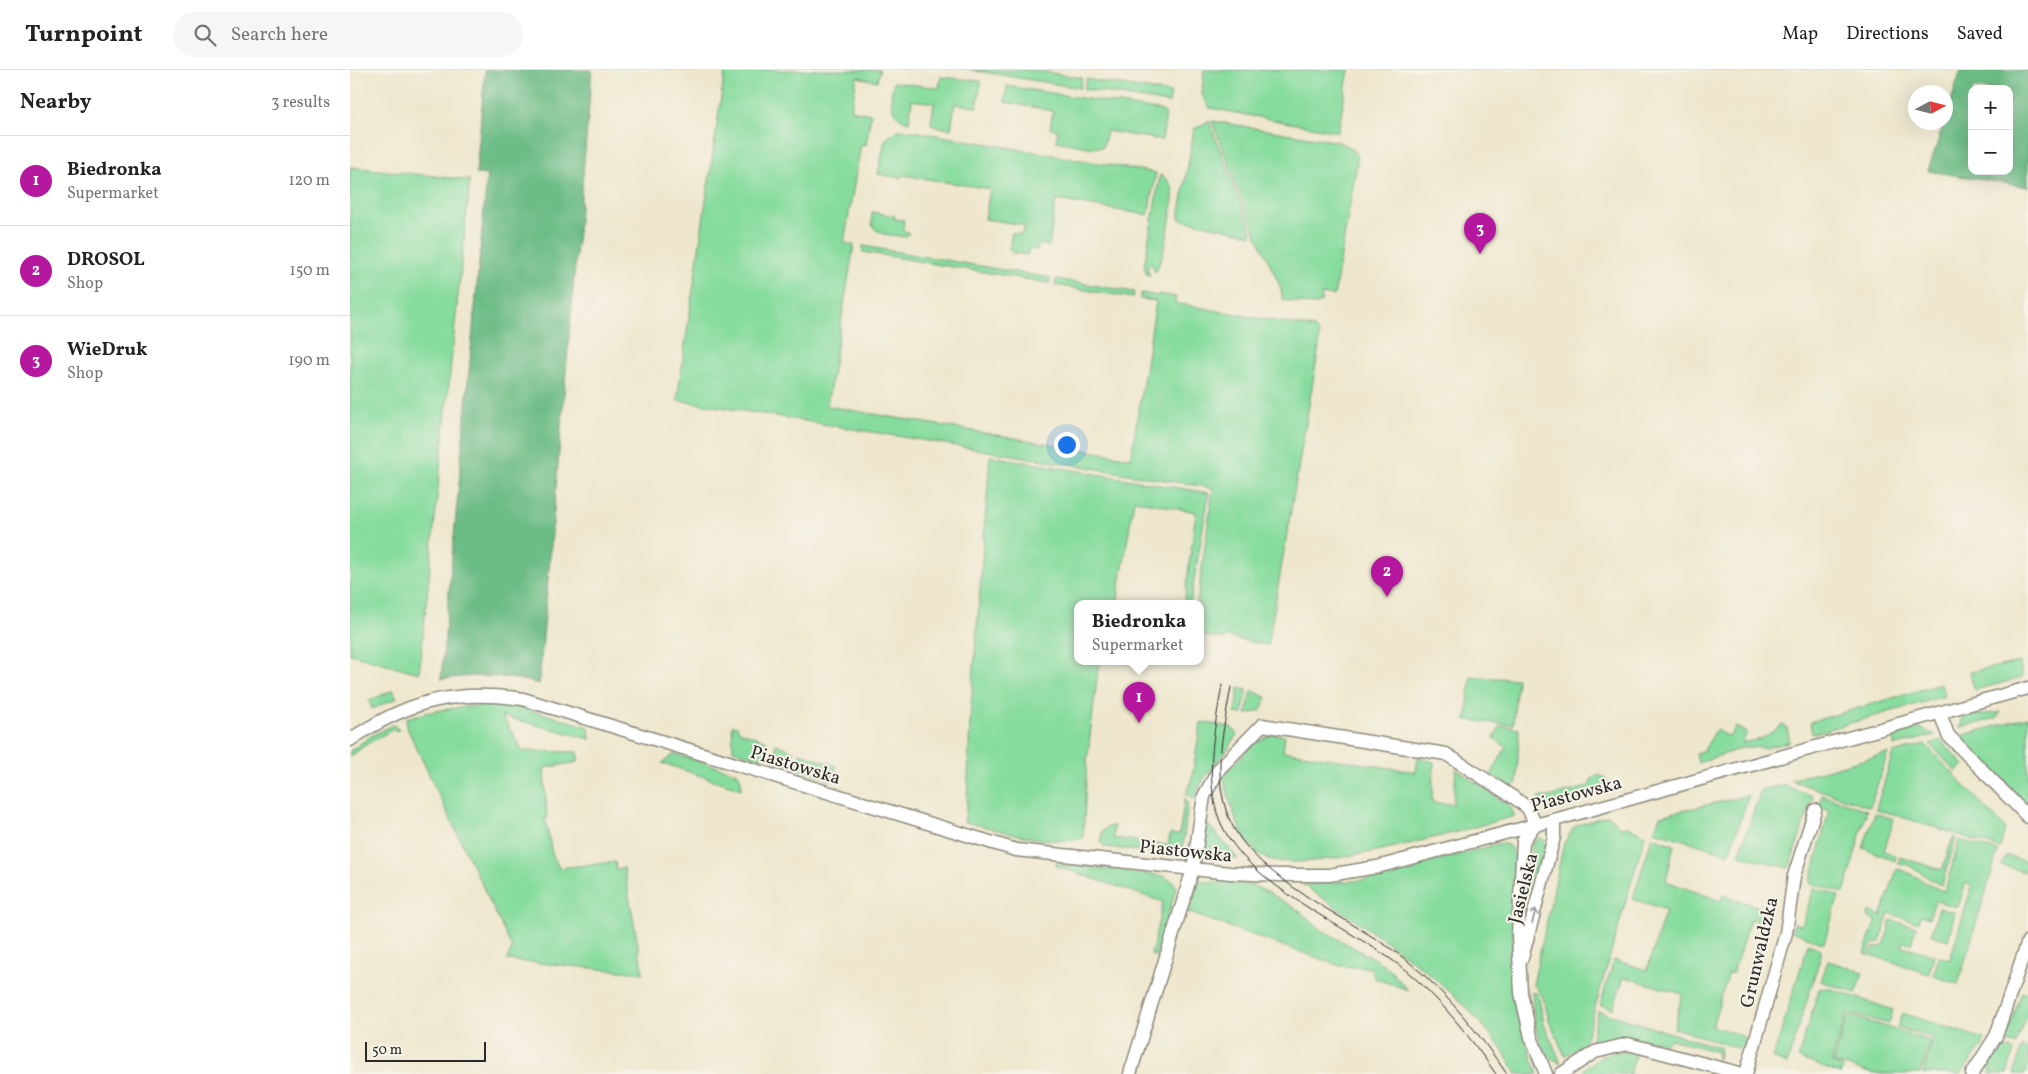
<!DOCTYPE html>
<meta charset="utf-8">
<style>
:root{--surface:#fff;--page:#f6f6f6;--text:#222;--muted:#767676;--line:#e0e0e0;--accent:#b5179e}
body{margin:0;font-family:Vollkorn,serif;background:var(--page);color:var(--text)}
.controls{position:absolute;right:15px;top:15px;display:grid;overflow:hidden;border-radius:10px;box-shadow:0 5px 20px #0002}
.controls button{width:45px;height:45px;display:grid;place-items:center;padding:0;border:0;border-bottom:1px solid var(--line);background:var(--surface);color:var(--text);font:25px sans-serif}
.compass{position:absolute;left:1558px;top:15px;width:45px;height:45px;border-radius:50%;background:var(--surface);box-shadow:0 5px 20px #0002;rotate:83deg}
.scale{position:absolute;left:15px;bottom:12px;width:121px;box-sizing:border-box;padding-left:5px;border:2px solid #2b2b2b;border-top:0;font-size:14px;line-height:18px;white-space:nowrap;color:#2b2b2b;-webkit-text-stroke:4px #f7f3e8;paint-order:stroke}
.you{position:absolute;left:716px;top:374px;width:18px;height:18px;margin:-12px;border:4px solid #fff;border-radius:50%;background:#1a73e8;box-shadow:0 0 0 8px #1a73e833}
.badge{display:grid;place-items:center;width:32px;height:32px;border-radius:50%;background:var(--accent);color:#fff;font-size:16px;font-weight:700}
.pin{position:absolute;translate:-50% -41px;filter:drop-shadow(0 1px 2px #0008)}
.pin::after{content:'';position:absolute;top:26px;width:18px;height:15px;background:inherit;clip-path:polygon(0 0,100% 0,50% 100%)}
.popup{position:absolute;left:724px;top:530px;width:130px;height:65px;box-sizing:border-box;display:grid;place-content:center;border-radius:10px;background:var(--surface);filter:drop-shadow(0 1px 4px #0005);font-size:16px;white-space:nowrap;color:var(--muted)}
.popup b{font-size:19px;color:var(--text)}
.popup::after{content:'';position:absolute;left:50%;top:100%;margin-left:-10px;border:10px solid transparent;border-top-color:var(--surface)}
.list{margin:0;padding:0;list-style:none}
h2{display:flex;justify-content:space-between;align-items:center;height:65px;margin:0;padding:0 20px;font-size:21px}
h2 small{font-size:16px;font-weight:400;color:var(--muted)}
.list li{display:grid;grid-template-columns:32px 1fr auto;gap:15px;align-items:center;box-sizing:border-box;height:90px;padding:0 20px;border-top:1px solid var(--line)}
.list b{display:block;font-size:19px;white-space:nowrap}
.list p{margin:0;font-size:16px;white-space:nowrap;color:var(--muted)}
.list em{font-size:16px;font-style:normal;color:var(--muted)}
.icon{flex:none;width:28px;height:28px;fill:none;stroke:currentColor;stroke-width:2;stroke-linecap:round;stroke-linejoin:round}
.map{position:relative;flex:none;width:1678px;height:1004px;overflow:hidden}
header{display:flex;align-items:center;gap:30px;box-sizing:border-box;height:70px;padding:0 25px;background:var(--surface);border-bottom:1px solid var(--line)}
header strong{font-size:24px}
nav{display:flex;gap:28px;margin-inline-start:auto;font-size:18px}
.search{width:350px;height:45px;background:var(--page);display:flex;align-items:center;gap:12px;box-sizing:border-box;padding:0 18px;border-radius:28px;color:var(--muted);font-size:19px}
main{display:flex}
aside{flex:1;background:var(--surface)}
.map>svg:first-child{display:block}
.green{fill:#86dc9e;stroke:#588464}
.forest{fill:#6cbc85;stroke:#4c7458;fill-rule:evenodd}
.lines{fill:none;stroke-linecap:round;stroke-linejoin:round}
.street-casing{stroke:#8c897c;stroke-width:15}
.street{stroke:#fff;stroke-width:12}
.tram{stroke:#2b2b2b;stroke-width:1}
.oneway{stroke:#a0a0a0}
.labels{text-anchor:middle;stroke-width:4;stroke-linejoin:round;paint-order:stroke}
.street-label{font-size:19px;fill:#2b2b2b;stroke:#f7f3e8}
</style>
<header>
<strong>Turnpoint</strong>
<div class="search"><svg class="icon" aria-label="search" viewBox="0 0 24 24"><circle cx="10" cy="10" r="6"/><path d="M15 15l6 6"/></svg>Search here</div>
<nav><a>Map</a><a>Directions</a><a>Saved</a></nav>
</header>
<main>
<aside>
<h2>Nearby<small>3 results</small></h2>
<ul class="list">
<li><span class="badge">1</span><div><b>Biedronka</b><p>Supermarket</p></div><em>120 m</em></li>
<li><span class="badge">2</span><div><b>DROSOL</b><p>Shop</p></div><em>150 m</em></li>
<li><span class="badge">3</span><div><b>WieDruk</b><p>Shop</p></div><em>190 m</em></li>
</ul>
</aside>
<div class="map">
<svg width="1678" height="1004" viewBox="0 0 1678 1004">
<rect width="100%" height="100%" fill="#f7f3e8"/>
<filter id="ink" filterUnits="userSpaceOnUse"><feTurbulence type="fractalNoise" baseFrequency=".02" numOctaves="2"/><feDisplacementMap in="SourceGraphic" scale="10" xChannelSelector="R" yChannelSelector="G"/><feConvolveMatrix kernelMatrix="1 2 1 2 8 2 1 2 1" color-interpolation-filters="sRGB"/></filter>
<filter id="wash" filterUnits="userSpaceOnUse"><feTurbulence type="fractalNoise" baseFrequency=".0096" numOctaves="4" result="noise"/><feDisplacementMap in="SourceGraphic" scale="20" xChannelSelector="R" yChannelSelector="G"/><feGaussianBlur stdDeviation="1.12" result="paint"/><feColorMatrix in="noise" values="0 0 0 0 0 0 0 0 0 0 0 0 0 0 0 0 0 1.4 0 .05"/><feComposite in="paint" operator="in"/></filter>
<g filter="url(#wash)">
<rect width="100%" height="100%" fill="#eee7cd"/>
<g class="green">
<path d="M375 0H530L527 11 507 7 501 40 521 44 516 75 511 74 494 173 504 175 477 336 781 388 806 231 790 229 791 223 808 226 809 224 826 227 825 233 964 258 969 264V276L918 575 876 567 875 569 850 565V534H847L863 418 327 330Z"/>
<path d="M620 0H683L732 8 730 18Z"/>
<path d="M854 0H999L988 62 860 38 852 25Z"/>
<path d="M591 7 631 11 627 37 605 34 601 59 583 56 581 53 584 33 562 30 559 52C539 47 539 28 544 12L589 18Z"/>
<path d="M736 9 821 23 819 33 734 19Z"/>
<path d="M657 16 813 41 816 45 812 70 757 61 753 77 743 78 706 71 708 60 700 58 703 41 655 32Z"/>
<path d="M859 51 902 163V165L829 149 844 59Z"/>
<path d="M862 51 989 72 1000 77 1008 87 984 226 972 224 971 232 964 235 933 230 930 216 900 151Z"/>
<path d="M548 60H557L806 103 798 145 706 130 699 176 689 174 688 180 679 179 677 185 663 183 659 179 662 163 673 164 674 155 635 149 640 119 552 105 551 108 528 104 535 70Z"/>
<path d="M0 97 120 110 69 603 0 584Z"/>
<path d="M810 105C817 109 823 114 823 123 824 136 813 194 805 202L802 194 797 196 800 205H797L794 196Z"/>
<path d="M522 142 545 146 544 149 554 150 553 160 559 163 555 167 533 164 525 159 522 155Z"/>
<path d="M513 176 700 208 699 213 513 182Z"/>
<path d="M706 209 784 222 783 228 705 215Z"/>
<path d="M640 386 859 423 840 534H834L846 442 784 430 767 534H728V592H749L737 691 733 768C697 777 649 759 614 752L617 735 620 651Z"/>
<path d="M1670 592 1672 608 1624 620 1620 602Z"/>
<path d="M1121 607 1167 609 1163 655 1116 650Z"/>
<path d="M1591 614 1595 626 1462 664 1460 652Z"/>
<path d="M889 618 897 620 892 644 885 643Z"/>
<path d="M43 620 47 628 22 639 19 631Z"/>
<path d="M902 620 917 628 910 641 896 644Z"/>
<path d="M148 635 177 639 239 657 240 669 152 646 173 681 228 682V692L194 698 197 749H195L202 783 209 798 265 792 266 799 274 798 293 903 157 890 162 878 57 658 56 648C87 639 116 636 148 635Z"/>
<path d="M1651 642 1647 648 1610 658 1613 647Z"/>
<path d="M1678 647V736L1610 666Z"/>
<path d="M851 652 881 657 887 664C876 689 854 698 845 729L836 724 842 708Z"/>
<path d="M43 655 49 660 40 661 14 676 0 687V681L21 666Z"/>
<path d="M382 655 387 656 389 661 417 671 411 689 383 680Z"/>
<path d="M1433 655 1437 658 1440 672 1416 678 1395 677 1348 693 1346 683 1354 680 1366 660 1379 667 1386 657 1397 663 1392 673 1411 669Z"/>
<path d="M1150 656 1169 659 1167 713 1163 717 1141 705 1156 677 1144 668Z"/>
<path d="M1570 658 1585 665 1544 676 1543 665Z"/>
<path d="M923 664 935 666 933 681 1066 702 1068 687 1084 692 1082 733 1103 734 1106 699 1160 736 1165 746C1120 758 947 809 912 786 889 772 879 730 873 705L904 674Z"/>
<path d="M1591 670 1614 695 1606 702 1580 674Z"/>
<path d="M426 674 443 681 440 697 424 692Z"/>
<path d="M1575 674 1655 758 1650 778 1526 739 1543 683Z"/>
<path d="M450 683 486 696 483 711 448 700Z"/>
<path d="M1538 683 1520 737 1440 710Z"/>
<path d="M325 684 388 703 391 710V719L312 693Z"/>
<path d="M1248 705 1256 708 1257 716 1252 723 1202 736 1187 732 1189 727H1198L1238 717 1242 709Z"/>
<path d="M1433 715 1463 726 1439 798 1389 785 1411 720Z"/>
<path d="M1399 725 1379 784 1304 761 1310 746Z"/>
<path d="M1472 725 1517 740 1494 823 1460 813 1479 740 1469 737Z"/>
<path d="M835 728 838 731 832 785 754 777 751 772 752 761 760 756H764L763 768 818 775 820 764 829 765Z"/>
<path d="M1525 743 1544 749 1534 781 1546 786 1545 791 1513 778Z"/>
<path d="M1258 745 1270 757 1277 756 1295 765 1235 972 1215 986 1199 950 1193 927 1183 914 1214 773 1225 756Z"/>
<path d="M855 751 888 789 852 785Z"/>
<path d="M1190 767 1194 770 1195 776 1179 836 1182 774Z"/>
<path d="M1302 767 1324 775 1316 811 1371 831 1373 825 1415 839 1411 852 1400 849 1383 903H1379L1362 956 1395 967 1394 980 1324 958 1332 924 1274 907 1263 939 1250 935 1264 890 1297 900 1316 840 1283 829Z"/>
<path d="M1603 767 1606 768 1592 815C1575 810 1565 793 1548 793L1550 787 1592 800Z"/>
<path d="M1609 770 1648 781 1608 914 1583 906 1589 887 1600 889 1622 816 1616 813 1608 837 1585 831 1579 848 1570 845 1568 853 1539 843 1530 872 1522 874 1519 885 1514 883 1526 850 1518 847 1519 841 1531 846 1547 799C1565 802 1577 817 1595 821Z"/>
<path d="M1152 773 1159 776 1166 785 1161 909 1165 942 1188 1004H1167C1122 921 1029 867 953 815L1013 810Z"/>
<path d="M1657 786 1678 792V803L1651 795Z"/>
<path d="M706 793 813 806 824 812 826 818 806 886 801 885 813 832 706 796Z"/>
<path d="M850 811 901 815 919 823 948 840 970 859 1035 895 1058 920 1024 908 1022 898 990 896 837 842Z"/>
<path d="M1464 818 1489 826 1474 873H1472L1442 861 1444 853 1452 855Z"/>
<path d="M1589 838 1605 843 1598 870 1581 865Z"/>
<path d="M1541 850 1566 857 1561 874 1553 872 1552 876 1584 885 1579 904 1521 885 1524 878 1534 876Z"/>
<path d="M1458 874 1471 879V885L1437 994 1423 988Z"/>
<path d="M1478 891 1513 902 1506 923 1471 911Z"/>
<path d="M1478 918 1543 940 1539 954 1497 943 1481 992 1493 997 1491 1004 1448 988 1469 919Z"/>
<path d="M1182 922 1188 924 1194 954 1211 993C1186 986 1183 944 1182 922Z"/>
<path d="M1672 922 1678 924V939L1666 975 1655 971Z"/>
<path d="M1248 941 1371 978 1367 990V982L1321 969 1316 974C1288 967 1267 963 1240 975Z"/>
<path d="M1552 943 1628 967 1634 969 1633 975 1611 1004H1573L1583 968 1547 957Z"/>
<path d="M1498 945 1581 971 1570 1004H1523L1483 992Z"/>
<path d="M1651 976 1664 981 1657 1004H1640L1641 1000 1636 998Z"/>
<path d="M1672 977 1678 980V993L1675 1004H1664Z"/>
<path d="M1266 982H1286L1280 1004H1235L1234 999C1244 991 1253 984 1266 982Z"/>
</g>
<g class="forest">
<path d="M135 0H242L189 614C155 604 125 605 91 609L137 105 126 104Z"/>
<path d="M1611 0H1678V117L1578 101ZM1622 19H1659V101H1622Z"/>
</g>
</g>
<g filter="url(#ink)">
<g class="lines">
<defs>
<g id="street">
<path d="M1590 643 1598 665 1678 747"/>
<path d="M0 670C57 631 104 619 173 629L666 780 880 803 929 805H979L1027 797 1204 750 1678 618"/>
<path d="M1185 754 1173 771 1168 865 1171 923 1181 967 1196 1004"/>
<path d="M1172 888 1204 767V750"/>
<path d="M780 1004 843 799 854 726 869 699 912 655 1096 684 1166 729 1178 738 1185 754"/>
<path d="M1211 1004 1245 982 1278 974 1393 1004"/>
<path d="M1396 1004 1436 863 1444 806 1465 740"/>
<path d="M1622 1004 1646 966 1678 871"/>
</g>
</defs>
<use href="#street" class="street-casing"/>
<use href="#street" class="street"/>
<g class="tram">
<path d="M872 615C865 657 855 700 867 743 889 814 999 855 1054 899 1090 928 1119 966 1146 1004"/>
<path d="M881 617C874 658 863 699 876 740 897 809 1007 849 1060 893 1098 924 1129 964 1157 1004"/>
</g>
</g>
<defs><path id="oneway-shaft" d="M-6 0H5M1.5-3L5.5 0L1.5 3" fill="none" stroke-width="1.6" stroke-linecap="round" stroke-linejoin="round" transform="scale(1.25)"/></defs>
<use class="oneway" href="#oneway-shaft" transform="translate(1184 846) rotate(-76)"/>
</g>
<g class="labels">
<g class="street-label">
<text transform="translate(446 694) rotate(17)" y="7">Piastowska</text>
<text transform="translate(1226 723) rotate(-15)" y="7">Piastowska</text>
<text transform="translate(836 780) rotate(6)" y="7">Piastowska</text>
<text transform="translate(1172 818) rotate(-76)" y="7">Jasielska</text>
<text transform="translate(1408 882) rotate(-77)" y="7">Grunwaldzka</text>
</g>
</g>
</svg>
<div class="controls">
<button>+</button>
<button>−</button>
</div>
<svg class="compass" viewBox="-18 -18 36 36"><path d="M0-13l5 13h-10z" fill="#e53935"/><path d="M0 13l5-13h-10z" fill="#767676"/></svg>
<div class="scale">50 m</div>
<div class="you"></div>
<div class="pin badge" style="left:789px;top:653px">1</div>
<div class="popup"><b>Biedronka</b>Supermarket</div>
<div class="pin badge" style="left:1037px;top:527px">2</div>
<div class="pin badge" style="left:1130px;top:184px">3</div>
</div>
</main>
